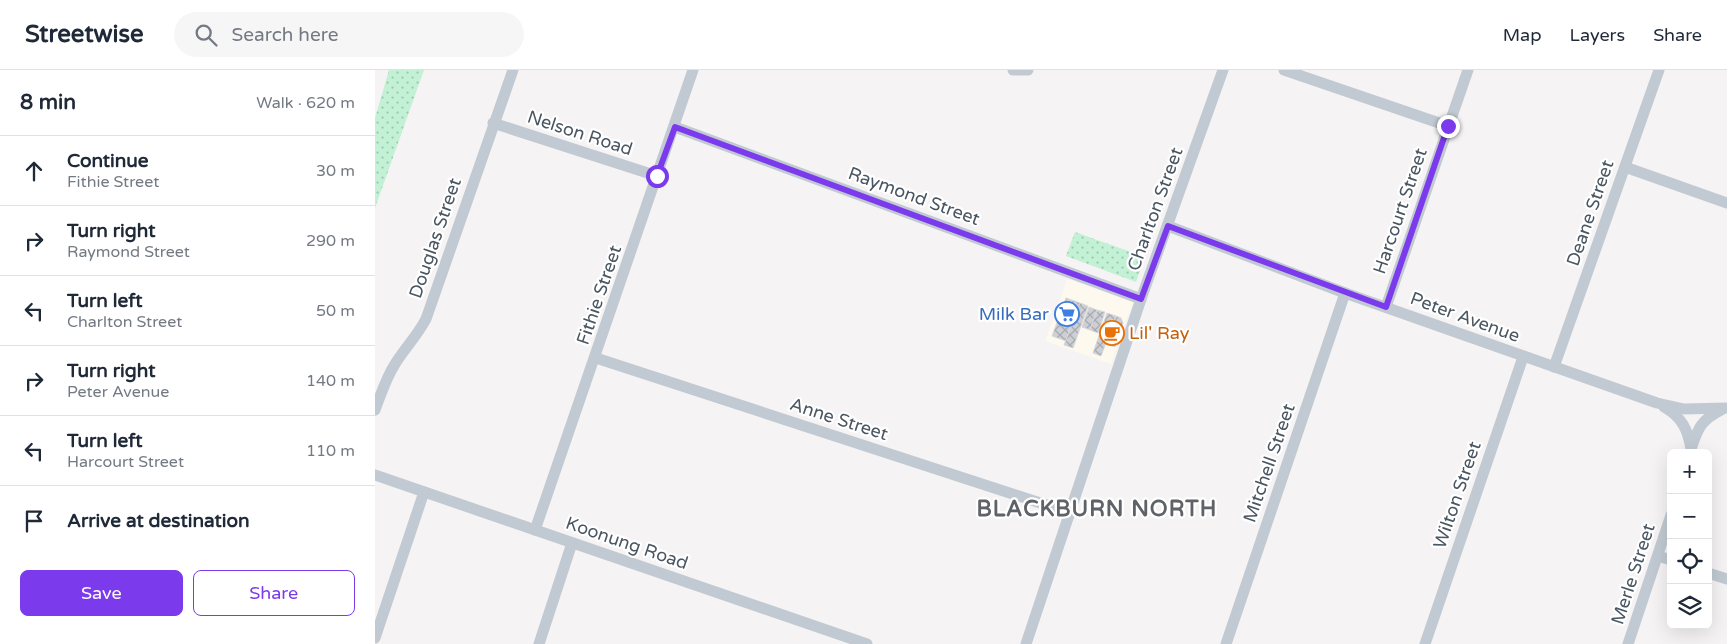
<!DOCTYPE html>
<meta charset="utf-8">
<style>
:root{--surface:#fff;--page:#f6f6f7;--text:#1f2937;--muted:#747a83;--line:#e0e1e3;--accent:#7c3aed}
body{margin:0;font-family:"Varela Round",sans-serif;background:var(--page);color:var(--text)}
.controls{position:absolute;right:15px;bottom:15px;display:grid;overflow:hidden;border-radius:8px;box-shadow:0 5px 20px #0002}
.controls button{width:45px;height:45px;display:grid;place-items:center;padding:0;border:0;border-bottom:1px solid var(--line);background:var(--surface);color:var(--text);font:25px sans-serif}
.stop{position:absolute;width:15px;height:15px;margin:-11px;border:4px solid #7c3aed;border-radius:50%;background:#fff}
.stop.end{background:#7c3aed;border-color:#fff;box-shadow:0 1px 5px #0008}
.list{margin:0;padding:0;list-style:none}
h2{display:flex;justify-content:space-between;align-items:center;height:65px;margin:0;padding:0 20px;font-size:21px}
h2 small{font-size:16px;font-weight:400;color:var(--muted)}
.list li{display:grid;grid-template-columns:32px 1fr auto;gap:15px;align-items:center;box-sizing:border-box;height:70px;padding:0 20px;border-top:1px solid var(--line)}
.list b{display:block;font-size:19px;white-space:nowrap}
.list p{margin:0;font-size:16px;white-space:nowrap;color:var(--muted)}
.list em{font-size:16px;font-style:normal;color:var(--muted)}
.actions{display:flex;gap:10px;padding:15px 20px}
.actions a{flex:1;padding:11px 0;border:1px solid var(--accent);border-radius:8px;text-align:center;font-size:18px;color:var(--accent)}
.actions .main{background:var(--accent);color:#fff}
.icon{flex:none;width:28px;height:28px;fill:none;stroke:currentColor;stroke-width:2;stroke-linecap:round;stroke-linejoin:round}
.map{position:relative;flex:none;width:1352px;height:574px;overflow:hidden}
header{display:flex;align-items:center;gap:30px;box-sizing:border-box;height:70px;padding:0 25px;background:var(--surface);border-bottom:1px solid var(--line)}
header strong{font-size:24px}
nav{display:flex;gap:28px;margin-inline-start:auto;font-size:18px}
.search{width:350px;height:45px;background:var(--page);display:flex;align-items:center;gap:12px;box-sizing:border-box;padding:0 18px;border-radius:28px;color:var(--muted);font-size:19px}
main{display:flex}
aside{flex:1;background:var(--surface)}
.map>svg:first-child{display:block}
.commercial{fill:#fdf9ef}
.park{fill:url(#park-dots)}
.building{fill:url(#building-cross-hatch);stroke:#d7d9de}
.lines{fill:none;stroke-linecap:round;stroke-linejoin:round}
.street{stroke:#c1cad2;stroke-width:11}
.route{stroke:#7c3aed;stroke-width:6}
.labels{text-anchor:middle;stroke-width:4.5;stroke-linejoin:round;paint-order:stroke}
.street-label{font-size:18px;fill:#4a5661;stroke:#fff}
.shop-label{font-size:18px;fill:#366cbe;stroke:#fff;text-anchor:end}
.food-label{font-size:18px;fill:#c56008;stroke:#fff;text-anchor:start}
.district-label{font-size:22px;font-weight:bold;letter-spacing:1px;fill:#5f6368;stroke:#fff}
</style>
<header>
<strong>Streetwise</strong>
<div class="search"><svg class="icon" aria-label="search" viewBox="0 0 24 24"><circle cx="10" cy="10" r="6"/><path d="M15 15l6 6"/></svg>Search here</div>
<nav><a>Map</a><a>Layers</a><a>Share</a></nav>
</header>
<main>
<aside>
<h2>8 min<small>Walk · 620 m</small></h2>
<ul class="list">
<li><svg class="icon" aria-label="ahead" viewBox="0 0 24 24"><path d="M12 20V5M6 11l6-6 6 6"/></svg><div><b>Continue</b><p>Fithie Street</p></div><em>30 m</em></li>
<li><svg class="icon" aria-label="right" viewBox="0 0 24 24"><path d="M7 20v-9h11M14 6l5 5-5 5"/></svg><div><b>Turn right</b><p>Raymond Street</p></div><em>290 m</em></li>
<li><svg class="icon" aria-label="left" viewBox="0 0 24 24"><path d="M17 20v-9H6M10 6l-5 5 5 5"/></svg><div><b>Turn left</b><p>Charlton Street</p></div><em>50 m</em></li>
<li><svg class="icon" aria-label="right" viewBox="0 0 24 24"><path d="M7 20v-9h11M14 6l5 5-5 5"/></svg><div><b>Turn right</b><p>Peter Avenue</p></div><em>140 m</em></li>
<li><svg class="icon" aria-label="left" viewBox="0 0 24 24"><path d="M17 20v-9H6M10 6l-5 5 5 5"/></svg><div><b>Turn left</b><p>Harcourt Street</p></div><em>110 m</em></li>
<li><svg class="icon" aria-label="arrive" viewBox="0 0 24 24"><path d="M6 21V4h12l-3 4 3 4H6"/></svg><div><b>Arrive at destination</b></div></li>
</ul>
<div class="actions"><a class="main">Save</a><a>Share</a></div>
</aside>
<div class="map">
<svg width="1352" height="574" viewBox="0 0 1352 574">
<defs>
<pattern id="park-dots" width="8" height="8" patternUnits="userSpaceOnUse" patternTransform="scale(1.25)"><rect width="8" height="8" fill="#c3f1d5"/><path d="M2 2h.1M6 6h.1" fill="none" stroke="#a0c6b0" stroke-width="1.8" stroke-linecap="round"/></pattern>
<pattern id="building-cross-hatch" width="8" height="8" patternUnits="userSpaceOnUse" patternTransform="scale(1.25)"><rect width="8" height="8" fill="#cdcfd5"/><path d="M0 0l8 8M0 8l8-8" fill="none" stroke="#a8abb0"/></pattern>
</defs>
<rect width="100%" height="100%" fill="#f5f3f3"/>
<path class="commercial" d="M692 209 758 232 736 294 670 271Z"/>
<g class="park">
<path d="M14 0H49L0 138V48Z"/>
<path d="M700 162 770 187 761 212 691 186Z"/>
</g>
<g class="building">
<path d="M691 228 705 233 691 271 677 266Z"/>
<path d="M705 233 713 236 698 278 689 275Z"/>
<path d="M714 237 722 240 715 260 707 257Z"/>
<path d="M722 240 730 242 723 263 715 260Z"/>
<path d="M732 243 741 246 726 286 718 283Z"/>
<path d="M741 246 746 248 748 253 740 277 731 274Z"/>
</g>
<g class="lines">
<g class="street">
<path d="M638 0H653"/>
<path d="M909 0 1073 56"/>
<path d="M118 53 282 106"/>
<path d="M300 57 766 229"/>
<path d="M1250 97 1352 133"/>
<path d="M793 156 970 223 1282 333 1309 339 1352 338"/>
<path d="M1011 237 1093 0"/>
<path d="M221 288 696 443"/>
<path d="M1179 297 1284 0"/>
<path d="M1289 337C1307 347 1313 360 1316 379"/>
<path d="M0 340C6 324 11 308 20 294 30 278 42 266 51 249L138 0"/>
<path d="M1316 379C1323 358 1326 350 1346 340"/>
<path d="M0 405 492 574"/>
<path d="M160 460 318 0"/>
<path d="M1283 486 1296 490"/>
<path d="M1333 503 1352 509"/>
<path d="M0 568 49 422"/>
<path d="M164 574 197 473"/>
<path d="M651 574 766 229 848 0"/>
<path d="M851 574 970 223"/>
<path d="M1050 574 1148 287"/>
<path d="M1253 574 1296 445"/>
</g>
</g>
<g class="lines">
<path class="route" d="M282 106 300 57 766 229 793 156 1011 237 1073 56"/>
</g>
<defs>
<symbol id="supermarket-ring" viewBox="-11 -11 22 22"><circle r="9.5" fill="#fff" stroke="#3f7fe0" stroke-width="1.5"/><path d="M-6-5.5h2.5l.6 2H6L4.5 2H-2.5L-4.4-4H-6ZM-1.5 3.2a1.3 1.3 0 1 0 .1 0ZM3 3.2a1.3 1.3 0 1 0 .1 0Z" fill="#3f7fe0"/></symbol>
<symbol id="cafe-ring" viewBox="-11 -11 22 22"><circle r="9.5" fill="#fff" stroke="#e8710a" stroke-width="1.5"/><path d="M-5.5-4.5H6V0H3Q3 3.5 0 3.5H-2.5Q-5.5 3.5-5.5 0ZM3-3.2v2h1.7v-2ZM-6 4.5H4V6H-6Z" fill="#e8710a"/></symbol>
</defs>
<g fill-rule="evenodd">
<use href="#supermarket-ring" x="678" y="230" width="28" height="28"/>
<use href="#cafe-ring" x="723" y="249" width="28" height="28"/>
</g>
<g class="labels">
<g class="street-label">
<text transform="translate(205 63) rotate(18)" y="6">Nelson Road</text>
<text transform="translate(539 126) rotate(20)" y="6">Raymond Street</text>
<text transform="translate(780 139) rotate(-70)" y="6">Charlton Street</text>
<text transform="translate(1025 141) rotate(-71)" y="6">Harcourt Street</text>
<text transform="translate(1215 143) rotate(-71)" y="6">Deane Street</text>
<text transform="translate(60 168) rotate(-71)" y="6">Douglas Street</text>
<text transform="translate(224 225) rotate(-71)" y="6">Fithie Street</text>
<text transform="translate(1090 247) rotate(20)" y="6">Peter Avenue</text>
<text transform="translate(464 349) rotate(18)" y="6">Anne Street</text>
<text transform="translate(894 393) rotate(-71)" y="6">Mitchell Street</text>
<text transform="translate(1082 425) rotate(-71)" y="6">Wilton Street</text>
<text transform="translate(252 473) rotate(19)" y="6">Koonung Road</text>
<text transform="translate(1258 504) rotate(-72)" y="6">Merle Street</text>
</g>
<g class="shop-label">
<text x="674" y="250">Milk Bar</text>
</g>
<g class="food-label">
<text x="754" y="269">Lil' Ray</text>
</g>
<g class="district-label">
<text x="722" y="446">BLACKBURN NORTH</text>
</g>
</g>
</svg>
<div class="controls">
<button>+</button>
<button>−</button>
<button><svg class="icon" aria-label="locate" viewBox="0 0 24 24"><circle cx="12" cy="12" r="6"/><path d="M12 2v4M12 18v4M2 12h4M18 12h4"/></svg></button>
<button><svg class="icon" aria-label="layers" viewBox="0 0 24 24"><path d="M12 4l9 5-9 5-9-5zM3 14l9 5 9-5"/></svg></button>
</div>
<div class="stop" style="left:282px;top:106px"></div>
<div class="stop end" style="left:1073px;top:56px"></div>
</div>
</main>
